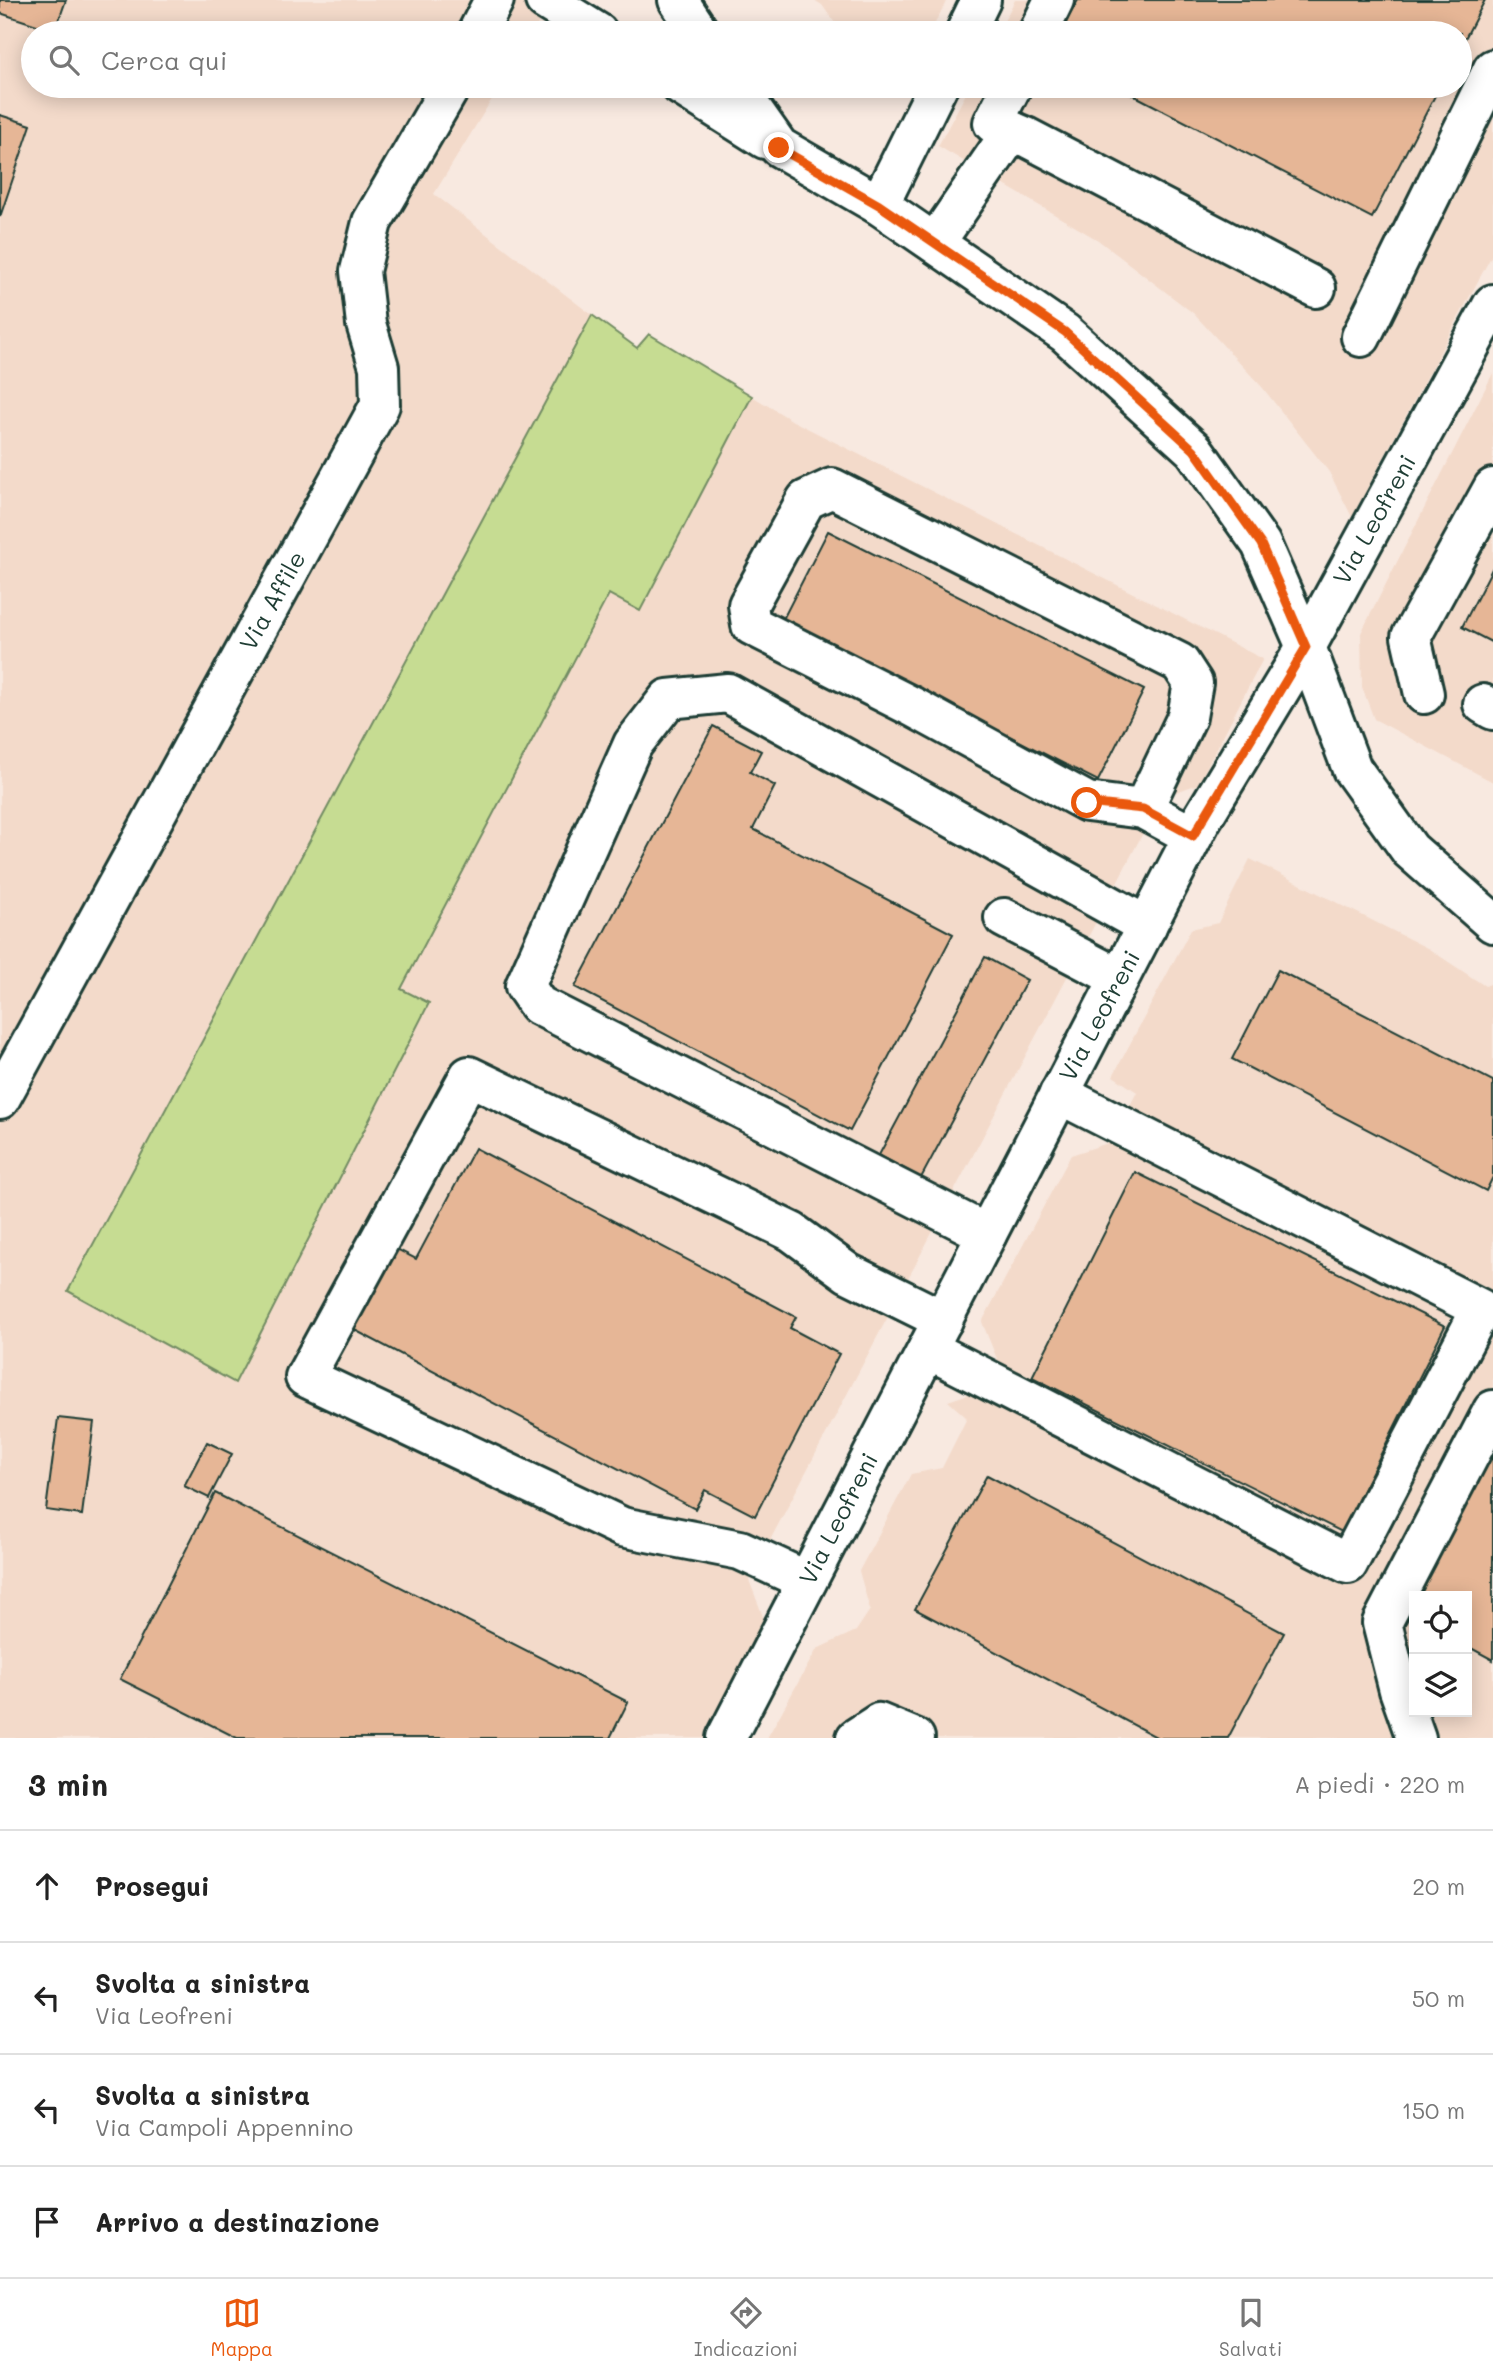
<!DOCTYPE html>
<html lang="it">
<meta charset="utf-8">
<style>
:root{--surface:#fff;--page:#f2f2f2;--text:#222;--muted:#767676;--line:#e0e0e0;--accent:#ea580c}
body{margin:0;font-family:Mali,sans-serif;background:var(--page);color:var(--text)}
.controls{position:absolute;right:21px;bottom:21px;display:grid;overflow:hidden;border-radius:0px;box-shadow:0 4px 18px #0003}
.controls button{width:63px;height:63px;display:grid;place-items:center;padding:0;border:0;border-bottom:2px solid var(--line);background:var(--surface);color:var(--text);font:35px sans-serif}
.stop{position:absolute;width:21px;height:21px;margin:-16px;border:5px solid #ea580c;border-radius:50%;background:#fff}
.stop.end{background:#ea580c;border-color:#fff;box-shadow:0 2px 7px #0008}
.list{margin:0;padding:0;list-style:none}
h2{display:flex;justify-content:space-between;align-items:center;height:91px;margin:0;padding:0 28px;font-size:30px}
h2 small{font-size:23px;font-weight:400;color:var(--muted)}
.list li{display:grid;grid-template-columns:46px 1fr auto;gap:21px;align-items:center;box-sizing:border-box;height:112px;padding:0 28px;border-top:2px solid var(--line)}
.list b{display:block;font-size:26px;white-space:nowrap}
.list p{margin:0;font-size:23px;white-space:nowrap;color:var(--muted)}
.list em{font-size:23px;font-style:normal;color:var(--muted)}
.icon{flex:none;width:38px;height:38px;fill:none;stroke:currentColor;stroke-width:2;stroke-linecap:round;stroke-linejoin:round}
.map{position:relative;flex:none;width:1493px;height:1738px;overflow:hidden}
.search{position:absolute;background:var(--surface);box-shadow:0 4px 18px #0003;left:21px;right:21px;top:21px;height:77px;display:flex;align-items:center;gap:18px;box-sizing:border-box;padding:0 24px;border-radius:38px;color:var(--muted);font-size:26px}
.sheet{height:539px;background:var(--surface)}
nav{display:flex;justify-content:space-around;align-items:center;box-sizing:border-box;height:98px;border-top:2px solid var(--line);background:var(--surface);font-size:19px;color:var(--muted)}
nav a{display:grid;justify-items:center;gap:4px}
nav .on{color:var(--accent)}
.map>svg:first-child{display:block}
.built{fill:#f3daca;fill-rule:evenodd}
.green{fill:#c6dc92;stroke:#728c63;stroke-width:2}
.building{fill:#e6b696;stroke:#1f3d34;stroke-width:2}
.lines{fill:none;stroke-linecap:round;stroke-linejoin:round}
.minor-casing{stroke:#1f3d34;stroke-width:44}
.minor{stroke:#fff;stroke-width:38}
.route{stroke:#ea580c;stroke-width:9}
.labels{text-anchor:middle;stroke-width:5;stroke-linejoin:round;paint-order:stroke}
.street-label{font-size:24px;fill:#1f3d34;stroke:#fff}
</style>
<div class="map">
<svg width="1493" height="1738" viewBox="0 0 1493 1738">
<rect width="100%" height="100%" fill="#f8e9e0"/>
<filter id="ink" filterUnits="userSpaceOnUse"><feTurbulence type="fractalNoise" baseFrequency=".0143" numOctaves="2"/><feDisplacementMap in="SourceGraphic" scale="14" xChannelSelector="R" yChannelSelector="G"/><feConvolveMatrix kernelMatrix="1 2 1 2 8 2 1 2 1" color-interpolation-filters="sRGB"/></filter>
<g filter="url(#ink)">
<g class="built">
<path d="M0 0H553L532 33H33V86H500L434 194 592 315 69 1291 235 1382 429 1003 401 990 609 594 640 610 752 396 793 421 1263 659 1198 784 1162 797 749 1580 766 1624 708 1738H0Z"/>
<path d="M814 0H947L930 33H842L822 5Z"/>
<path d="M1015 0H1493V253L1352 517 1329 472 1262 387 1193 313 1098 240 938 146 970 86H1460V33H998Z"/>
<path d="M1493 373V782L1374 719 1362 687 1361 633Z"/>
<path d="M1250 859 1429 949 1485 986 1493 983V1738H767L817 1649 856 1631 870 1610 859 1571 911 1474 942 1468 967 1418 948 1401 980 1390 997 1359 982 1322 1071 1155 1111 1142 1137 1092 1113 1076 1191 929 1218 923ZM1414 1596H1467V1712H1414Z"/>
</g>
<path class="green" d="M592 315 637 348 649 334 752 396 640 611 609 594 401 989 429 1003 235 1383 68 1291Z"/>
<g class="building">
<path d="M0 0H66L55 31 0 13Z"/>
<path d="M1078 0H1485L1460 48V33H1060Z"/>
<path d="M1116 86H1440L1372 218Z"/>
<path d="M0 115 31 125 0 217Z"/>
<path d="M828 531 1144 690 1098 781 782 621Z"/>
<path d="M1493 567V643L1462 627Z"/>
<path d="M713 726 761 751 750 772 775 786 753 829 953 934 850 1131 575 987Z"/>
<path d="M985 957 1027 980 921 1178 879 1155Z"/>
<path d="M1278 970 1493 1081V1177L1486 1191 1232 1059Z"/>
<path d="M475 1148 796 1317 790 1328 839 1354 755 1516 705 1490 695 1509 347 1326 389 1245 416 1259Z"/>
<path d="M1135 1172 1445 1326 1342 1532 1032 1377Z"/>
<path d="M58 1418 94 1422 82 1515 46 1510Z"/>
<path d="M207 1442 232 1454 209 1498 184 1486Z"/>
<path d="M1493 1449V1660L1467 1646V1596H1417Z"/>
<path d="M987 1475 1284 1633 1228 1738H1158L915 1609Z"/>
<path d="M215 1493 628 1702 610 1738H237L120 1679Z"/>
</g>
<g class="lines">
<defs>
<g id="minor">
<path d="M545 0 598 33"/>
<path d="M678 0 700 33"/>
<path d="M477 33 494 0"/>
<path d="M965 33 981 0"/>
<path d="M1038 33 1054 0"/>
<path d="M681 86 765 139"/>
<path d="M736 86 779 147 879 205 1065 333 1194 450 1261 544 1306 647 1352 769 1410 850 1493 923"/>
<path d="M1012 86 993 123 1026 137 1316 288"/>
<path d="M879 205 938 86"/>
<path d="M935 243 1012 131"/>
<path d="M1361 337 1493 69"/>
<path d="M1424 694 1411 637 1493 488"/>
<path d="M1483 704 1493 710"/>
<path d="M1143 809 1187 717 1193 683 1180 663 832 488 806 500 748 605 751 625 913 707 1087 802 1143 809 1193 836"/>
<path d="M1004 918 1119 978"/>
<path d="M0 1099 380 405 379 367 366 324 360 271 372 222 451 86"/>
<path d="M987 1234 538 1005 525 986 633 744 668 699 728 693 1147 926"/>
<path d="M928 1349 1348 1564 1481 1309 1059 1094"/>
<path d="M807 1581 740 1550 622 1527 305 1377 469 1076 792 1232 848 1273 943 1320"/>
<path d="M726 1738 1202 819 1306 647 1493 304"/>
<path d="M856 1738 879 1723 915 1738"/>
<path d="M1416 1738 1399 1690 1382 1623 1493 1410"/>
</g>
</defs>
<use href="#minor" class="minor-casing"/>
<use href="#minor" class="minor"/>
</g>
</g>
<g class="lines" filter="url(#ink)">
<path class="route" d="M779 148 879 205 1065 332 1194 450 1261 544 1306 647 1193 836 1143 809 1087 803"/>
</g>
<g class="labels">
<g class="street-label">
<text transform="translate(1375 520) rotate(-61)" y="8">Via Leofreni</text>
<text transform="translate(273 601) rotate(-61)" y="8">Via Affile</text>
<text transform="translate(1100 1016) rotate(-62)" y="8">Via Leofreni</text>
<text transform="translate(839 1519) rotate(-63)" y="8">Via Leofreni</text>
</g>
</g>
</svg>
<div class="controls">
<button><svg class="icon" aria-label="locate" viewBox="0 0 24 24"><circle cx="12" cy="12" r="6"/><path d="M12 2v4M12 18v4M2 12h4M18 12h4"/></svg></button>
<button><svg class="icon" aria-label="layers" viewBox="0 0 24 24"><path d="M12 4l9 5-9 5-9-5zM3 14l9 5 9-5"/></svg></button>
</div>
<div class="stop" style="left:1087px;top:803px"></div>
<div class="stop end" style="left:779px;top:148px"></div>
<div class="search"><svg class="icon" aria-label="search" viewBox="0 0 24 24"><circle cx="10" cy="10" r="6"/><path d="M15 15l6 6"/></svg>Cerca qui</div>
</div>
<section class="sheet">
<h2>3 min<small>A piedi · 220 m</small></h2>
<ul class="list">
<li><svg class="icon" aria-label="ahead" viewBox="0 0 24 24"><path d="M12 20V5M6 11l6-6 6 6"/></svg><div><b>Prosegui</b></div><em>20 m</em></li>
<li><svg class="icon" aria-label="left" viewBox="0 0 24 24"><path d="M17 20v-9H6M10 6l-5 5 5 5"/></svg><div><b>Svolta a sinistra</b><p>Via Leofreni</p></div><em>50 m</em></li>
<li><svg class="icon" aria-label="left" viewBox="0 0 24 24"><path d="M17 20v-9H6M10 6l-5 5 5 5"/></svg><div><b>Svolta a sinistra</b><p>Via Campoli Appennino</p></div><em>150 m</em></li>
<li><svg class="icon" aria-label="arrive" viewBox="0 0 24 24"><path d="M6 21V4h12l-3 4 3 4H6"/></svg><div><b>Arrivo a destinazione</b></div></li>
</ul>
</section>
<nav>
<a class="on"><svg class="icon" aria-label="map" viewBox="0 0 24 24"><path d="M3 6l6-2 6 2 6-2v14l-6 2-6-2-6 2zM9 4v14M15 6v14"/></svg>Mappa</a>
<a><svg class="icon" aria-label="directions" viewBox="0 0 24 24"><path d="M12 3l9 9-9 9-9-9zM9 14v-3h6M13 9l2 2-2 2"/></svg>Indicazioni</a>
<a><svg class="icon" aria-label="saved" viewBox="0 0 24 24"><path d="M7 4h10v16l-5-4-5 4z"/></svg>Salvati</a>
</nav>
